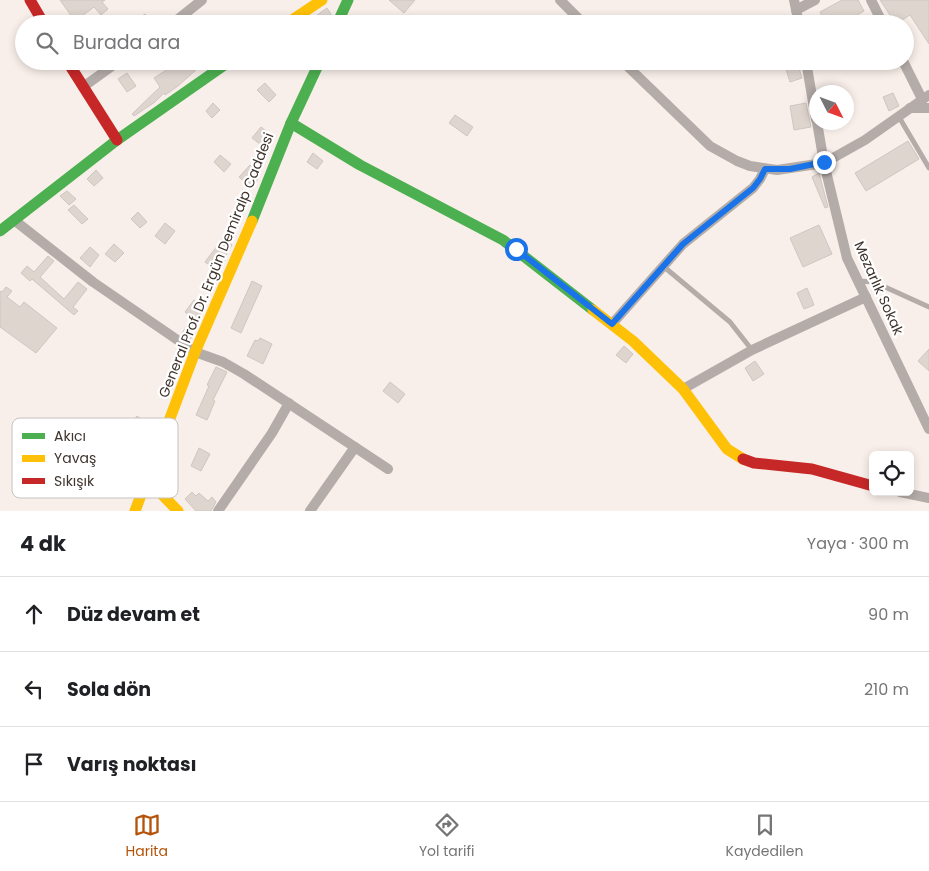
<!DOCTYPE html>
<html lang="tr">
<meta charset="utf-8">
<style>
:root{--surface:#fff;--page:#f6f6f6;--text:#202124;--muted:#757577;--line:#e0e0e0;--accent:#b45309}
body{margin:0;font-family:Poppins,sans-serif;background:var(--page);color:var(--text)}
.controls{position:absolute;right:15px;bottom:15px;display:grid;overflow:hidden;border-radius:8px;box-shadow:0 2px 8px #0003}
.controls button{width:45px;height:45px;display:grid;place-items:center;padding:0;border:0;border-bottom:1px solid var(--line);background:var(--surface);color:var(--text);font:25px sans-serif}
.compass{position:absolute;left:809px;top:85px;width:45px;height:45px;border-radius:50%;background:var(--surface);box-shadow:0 2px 8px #0003;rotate:132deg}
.stop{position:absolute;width:15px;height:15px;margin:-11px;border:4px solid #1a73e8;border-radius:50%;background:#fff}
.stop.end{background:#1a73e8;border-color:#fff;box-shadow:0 1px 5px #0008}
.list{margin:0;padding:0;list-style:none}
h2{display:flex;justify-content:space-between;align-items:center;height:65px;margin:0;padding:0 20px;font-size:21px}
h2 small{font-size:16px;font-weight:400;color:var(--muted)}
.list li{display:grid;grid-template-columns:32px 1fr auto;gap:15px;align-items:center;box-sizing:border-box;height:75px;padding:0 20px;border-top:1px solid var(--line)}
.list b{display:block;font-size:19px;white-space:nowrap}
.list em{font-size:16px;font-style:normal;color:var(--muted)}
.icon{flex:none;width:28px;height:28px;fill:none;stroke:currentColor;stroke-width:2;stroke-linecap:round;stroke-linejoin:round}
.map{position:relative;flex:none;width:929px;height:511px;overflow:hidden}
.search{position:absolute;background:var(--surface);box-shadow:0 2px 8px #0003;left:15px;right:15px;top:15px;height:55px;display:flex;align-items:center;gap:12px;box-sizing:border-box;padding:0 18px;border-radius:28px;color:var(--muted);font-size:19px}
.sheet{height:290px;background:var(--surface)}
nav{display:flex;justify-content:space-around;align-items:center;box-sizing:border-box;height:70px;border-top:1px solid var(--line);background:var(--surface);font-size:14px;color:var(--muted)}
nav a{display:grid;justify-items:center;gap:2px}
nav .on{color:var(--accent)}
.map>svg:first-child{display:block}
.building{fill:#dfd5cf;stroke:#d0c6c1}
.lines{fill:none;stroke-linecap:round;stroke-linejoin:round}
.lane{stroke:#b4aca8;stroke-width:5}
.street{stroke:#b4aca8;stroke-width:10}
.fast{stroke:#4caf50;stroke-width:11}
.slow{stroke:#ffc107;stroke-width:11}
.jam{stroke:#c62828;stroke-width:11}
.route{stroke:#1a73e8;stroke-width:6}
.labels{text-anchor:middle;stroke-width:4.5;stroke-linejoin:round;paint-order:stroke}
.street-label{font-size:14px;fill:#40352e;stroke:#fff}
.key{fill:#fff;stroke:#c6c2c0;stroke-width:1}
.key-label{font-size:14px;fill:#40352e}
</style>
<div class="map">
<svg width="929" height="511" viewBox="0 0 929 511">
<rect width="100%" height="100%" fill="#f9efea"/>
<g class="building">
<path d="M60 0H105L102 2 108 9 101 15 94 7 82 16 84 19 77 24Z"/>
<path d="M389 0H415L404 13Z"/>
<path d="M842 0H858L864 11 849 20 851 24H826L820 12Z"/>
<path d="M880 0H929V44L910 15 896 24Z"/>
<path d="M327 8 331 14 329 19 324 24H307L313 18Z"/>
<path d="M145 14 152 24H131Z"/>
<path d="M166 61H206L178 86 165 95 164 93 155 102 134 116 132 114 160 87 154 78 171 67Z"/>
<path d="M798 65 802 78 790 82 786 69Z"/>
<path d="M127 73 136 86 127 92 118 79Z"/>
<path d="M265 83 276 95 269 102 257 90Z"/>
<path d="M893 93 899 106 889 111 883 97Z"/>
<path d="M213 103 220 110 212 118 206 111Z"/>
<path d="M806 103 811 127 794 130 790 106Z"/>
<path d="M455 115 473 127 467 136 449 123Z"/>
<path d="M261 127 273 136 265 148 252 138Z"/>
<path d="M908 141 919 159 866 191 855 173Z"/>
<path d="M313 153 323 161 317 169 307 162Z"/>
<path d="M220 155 231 164 224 172 214 162Z"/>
<path d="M250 165 260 174 253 189 239 177Z"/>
<path d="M96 170 103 178 94 186 87 179Z"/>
<path d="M819 173 828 207 825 208 812 177Z"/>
<path d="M67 191 76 199 69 205 60 196Z"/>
<path d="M74 205 88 219 82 224 68 210Z"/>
<path d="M138 212 147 222 140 228 131 219Z"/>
<path d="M165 223 175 231 165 244 155 236Z"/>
<path d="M819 225 832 254 803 267 790 238Z"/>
<path d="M223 238 232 245 224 259 225 260 224 263 218 271 205 262Z"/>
<path d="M114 244 124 253 115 262 105 254Z"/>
<path d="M90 247 99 255 90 267 80 258Z"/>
<path d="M48 256 54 261 40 277 64 299 78 282 87 289 73 307 78 311 74 315 32 279 30 281 21 273 27 266 34 272Z"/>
<path d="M252 281 262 286 241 333 231 328Z"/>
<path d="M6 287 12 291 7 297 20 307 24 302 57 328 36 353 0 327V291L2 292Z"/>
<path d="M807 288 814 305 804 309 797 293Z"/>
<path d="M194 300 204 308 197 321 185 312Z"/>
<path d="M189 323 196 328 190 340 182 333Z"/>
<path d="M260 338 272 344 263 364 247 356 255 340 258 341Z"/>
<path d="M624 346 633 354 626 363 616 355Z"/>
<path d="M929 349V371L918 361Z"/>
<path d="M755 361 764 374 753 381 745 368Z"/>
<path d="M216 367 227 372 213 400 215 401 207 420 196 415 209 386 207 385Z"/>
<path d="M390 382 405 394 398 403 383 391Z"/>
<path d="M137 416 153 427 147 435 131 424Z"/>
<path d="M199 448 210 454 201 471 191 466Z"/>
<path d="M192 492 196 496 199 493 208 501 212 497 216 502 211 511H196L185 499Z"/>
</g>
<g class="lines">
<g class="lane">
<path d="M899 117 929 168"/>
<path d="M663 266 730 322 752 350"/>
<path d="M858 281 874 282 929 307"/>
</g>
<g class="street">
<path d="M560 0 584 24"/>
<path d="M794 0 799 24"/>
<path d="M871 0 883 24"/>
<path d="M796 10 815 0"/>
<path d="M172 24 202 0"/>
<path d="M622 61 710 146 737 161 750 166 777 170 824 163 865 140 929 95"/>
<path d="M806 61 816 120"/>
<path d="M903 61 922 99"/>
<path d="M83 87 119 61"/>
<path d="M910 108H929"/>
<path d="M817 122 824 163 847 258 929 429"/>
<path d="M14 220 93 282 195 352 223 362 244 374 388 469"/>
<path d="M612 324 683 244 753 188 760 179 765 169"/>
<path d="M683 389 752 350 866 297"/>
<path d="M900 492 929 498"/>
<path d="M218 511 272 433 289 403"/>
<path d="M310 511 355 447"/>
</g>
<g class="fast">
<path d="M337 24 348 0"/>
<path d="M291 123 360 165 503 240 593 310"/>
<path d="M252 221 291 123 320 61"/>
<path d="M0 231 117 140 230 61"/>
</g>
<g class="slow">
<path d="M286 24 322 0"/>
<path d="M593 310 633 341 683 389 727 449 743 459"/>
<path d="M147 479 178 511"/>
<path d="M135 511 195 352 252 221"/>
</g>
<g class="jam">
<path d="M30 0 44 24"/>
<path d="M67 61 117 140"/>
<path d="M743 459 754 463 812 469 873 486"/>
</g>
</g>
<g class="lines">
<path class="route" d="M516 249 612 324 683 244 753 188 760 179 765 169H790L824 162"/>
</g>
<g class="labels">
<g class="street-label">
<text transform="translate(216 265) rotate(-68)" y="5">General Prof. Dr. Ergün Demiralp Caddesi</text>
<text transform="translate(879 288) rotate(66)" y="5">Mezarlık Sokak</text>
</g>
</g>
<rect x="12" y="418" width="166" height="80" rx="8" class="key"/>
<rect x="22" y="433" width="23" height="6" fill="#4caf50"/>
<rect x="22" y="455" width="23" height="7" fill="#ffc107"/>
<rect x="22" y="478" width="23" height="6" fill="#c62828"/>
<g class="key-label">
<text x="54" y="441">Akıcı</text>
<text x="54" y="463">Yavaş</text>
<text x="54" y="486">Sıkışık</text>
</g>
</svg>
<div class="controls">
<button><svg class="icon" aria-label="locate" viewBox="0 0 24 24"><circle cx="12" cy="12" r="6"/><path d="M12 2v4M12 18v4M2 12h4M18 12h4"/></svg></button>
</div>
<svg class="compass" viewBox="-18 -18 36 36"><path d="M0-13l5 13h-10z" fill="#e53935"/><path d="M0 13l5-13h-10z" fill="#757577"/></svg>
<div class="stop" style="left:516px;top:249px"></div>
<div class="stop end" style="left:824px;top:162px"></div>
<div class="search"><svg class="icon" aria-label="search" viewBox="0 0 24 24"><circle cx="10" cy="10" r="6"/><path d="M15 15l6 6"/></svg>Burada ara</div>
</div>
<section class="sheet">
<h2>4 dk<small>Yaya · 300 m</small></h2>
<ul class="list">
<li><svg class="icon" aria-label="ahead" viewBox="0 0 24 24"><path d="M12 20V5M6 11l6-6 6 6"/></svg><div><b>Düz devam et</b></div><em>90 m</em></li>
<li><svg class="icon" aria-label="left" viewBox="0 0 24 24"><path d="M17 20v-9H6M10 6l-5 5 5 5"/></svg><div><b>Sola dön</b></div><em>210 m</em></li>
<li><svg class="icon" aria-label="arrive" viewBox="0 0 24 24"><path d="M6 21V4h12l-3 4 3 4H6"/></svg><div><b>Varış noktası</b></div></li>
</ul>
</section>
<nav>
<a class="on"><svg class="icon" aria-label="map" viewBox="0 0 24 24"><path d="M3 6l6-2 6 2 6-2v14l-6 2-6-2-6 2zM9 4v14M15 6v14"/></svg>Harita</a>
<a><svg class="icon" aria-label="directions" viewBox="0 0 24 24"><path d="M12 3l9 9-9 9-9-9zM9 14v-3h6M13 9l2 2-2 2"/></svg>Yol tarifi</a>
<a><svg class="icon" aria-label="saved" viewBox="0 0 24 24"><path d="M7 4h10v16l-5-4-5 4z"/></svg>Kaydedilen</a>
</nav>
